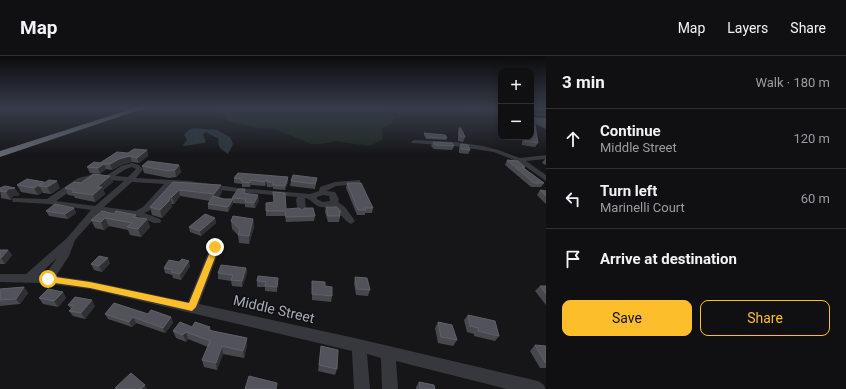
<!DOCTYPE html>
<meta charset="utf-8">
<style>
:root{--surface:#101013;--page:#19191c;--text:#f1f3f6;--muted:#9c9da0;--line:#303033;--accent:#fcbe2b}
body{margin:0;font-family:Roboto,sans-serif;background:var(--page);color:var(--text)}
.controls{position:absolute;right:12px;top:12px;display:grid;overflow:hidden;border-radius:8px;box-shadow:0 2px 10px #0003}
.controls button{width:36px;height:36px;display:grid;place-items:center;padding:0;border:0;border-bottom:1px solid var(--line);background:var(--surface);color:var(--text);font:20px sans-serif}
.stop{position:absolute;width:12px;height:12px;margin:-9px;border:3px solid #fcbe2b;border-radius:50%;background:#fff}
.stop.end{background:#fcbe2b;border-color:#fff;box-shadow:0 1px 4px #0008}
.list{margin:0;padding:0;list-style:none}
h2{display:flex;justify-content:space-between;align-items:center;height:52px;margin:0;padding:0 16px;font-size:17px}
h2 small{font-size:13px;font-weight:400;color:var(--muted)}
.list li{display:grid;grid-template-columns:26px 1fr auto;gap:12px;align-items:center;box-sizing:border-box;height:60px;padding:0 16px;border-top:1px solid var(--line)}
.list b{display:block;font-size:15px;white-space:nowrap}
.list p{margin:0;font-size:13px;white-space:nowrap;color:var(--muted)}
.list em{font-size:13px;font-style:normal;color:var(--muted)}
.actions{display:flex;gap:8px;padding:12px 16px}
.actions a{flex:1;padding:9px 0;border:1px solid var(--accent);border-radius:8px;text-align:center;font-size:14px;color:var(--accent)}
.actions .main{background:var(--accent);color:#111}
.icon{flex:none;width:22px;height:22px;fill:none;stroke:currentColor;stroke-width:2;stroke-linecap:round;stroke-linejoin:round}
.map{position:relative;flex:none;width:546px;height:333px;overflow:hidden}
header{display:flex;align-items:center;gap:24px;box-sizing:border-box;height:56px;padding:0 20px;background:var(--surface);border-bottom:1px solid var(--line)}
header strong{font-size:19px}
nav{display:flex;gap:22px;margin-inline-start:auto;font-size:14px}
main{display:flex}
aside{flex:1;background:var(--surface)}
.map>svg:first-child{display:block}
.green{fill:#1e2720}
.water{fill:#2c353d}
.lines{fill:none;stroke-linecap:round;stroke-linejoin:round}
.minor{fill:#37383e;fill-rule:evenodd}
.highway{fill:#63666f;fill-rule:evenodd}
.wall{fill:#47484e}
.shaded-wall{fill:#2f3034}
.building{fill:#52535a;stroke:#5f6168}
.route{fill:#fcbe2b}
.labels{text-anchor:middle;stroke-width:3.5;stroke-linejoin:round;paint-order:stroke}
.near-street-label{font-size:14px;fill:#a8acb9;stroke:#111114}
</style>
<header>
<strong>Map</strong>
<nav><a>Map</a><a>Layers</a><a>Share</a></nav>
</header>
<main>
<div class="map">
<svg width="546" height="333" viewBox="0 0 546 333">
<rect width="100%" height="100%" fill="#161619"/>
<path class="green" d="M221 52H384V55L394 61 392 67 382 72 383 83 372 89 368 90 336 85 321 88H311L275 73 257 72 228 65 225 62 226 59 219 55Z"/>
<path class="water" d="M194 72 217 74 230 81 233 88 228 98 220 92 218 87 219 83 206 76 203 78 206 86 204 87 184 90 183 89 187 84 184 79 189 74Z"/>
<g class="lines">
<g class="minor">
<path d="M458 52 501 55V57L460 53Z"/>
<path d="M531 57 546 58V60L531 59Z"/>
<path d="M414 84 455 86 483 90 498 94 520 102 546 99V103L526 105 546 119V125L519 106 494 96 455 90 412 87 411 86Z"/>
<path d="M132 107 139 109 143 113 136 122 189 125 238 132 310 138 319 135 320 131 335 126 360 124V128L336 130 326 135 335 136 339 143 338 146 345 151 355 165 351 168C344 165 339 155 332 150 314 155 315 144 305 142L306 155 302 158 298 155 296 144 297 141 238 136 172 128 149 155 144 157 160 163 161 165 160 167H154L137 160 100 156 75 184 69 200 56 220 90 225 188 246 212 187 217 184 222 187 199 248 359 283 538 325 543 328 546 333H507L396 305 398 333H382L381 302 367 298 370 333H354L352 295 90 233 42 227 0 226V218H26L67 182 91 154 49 148 16 146H13L12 144 13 142 47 143 78 122 91 119 106 120 121 110ZM132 111 136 113 128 121 115 120 126 113ZM91 123 124 125 95 150 56 145 84 126ZM132 126 164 128 143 151 135 155 104 151ZM323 139 329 140 330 145 323 146 317 143V141ZM57 202 45 219H39Z"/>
</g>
<path class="highway" d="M135 52H145L0 101V95Z"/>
</g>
<g class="wall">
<path d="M531 52H542L541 54H531Z"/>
<path d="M534 62 546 63V73L534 67 538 87 535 91 522 89V81H531Z"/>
<path d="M459 72 465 81 463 86 458 85V76Z"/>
<path d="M424 77 447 82 446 84 426 83 424 79Z"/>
<path d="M433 86 454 90 452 94 434 93 431 90Z"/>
<path d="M461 88 470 94 468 98 459 97V92Z"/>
<path d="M147 94 148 100 139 107 132 106 121 109 112 114 106 113 100 118 90 117 87 111 128 97Z"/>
<path d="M545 103H546V109L542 107Z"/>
<path d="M507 104 525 111 524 112 544 127 541 131H531L505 109Z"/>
<path d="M179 109 181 116 176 121 169 122 144 117 142 110Z"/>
<path d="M110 120 113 126 103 134 105 138 95 146 75 142 74 140 68 139 65 132Z"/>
<path d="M288 121V126L285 134 273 133V131H267V128L265 130 251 129 250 131H242V128L234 127V122Z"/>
<path d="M317 122 315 133 290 130 291 125Z"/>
<path d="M173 126 222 136 218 142 224 143H232V142L245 133 246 137 259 144 255 152 245 151V148L233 147 228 156 208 153V148L210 145 180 140 174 148H172L171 152 162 162 152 159 150 151Z"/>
<path d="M44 127 60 132 51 138 43 137V136L38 139 21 136 17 129Z"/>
<path d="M347 127 373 152 372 157H365V159H357L346 132Z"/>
<path d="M0 132 20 139 13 140 11 144 1 142Z"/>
<path d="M540 134 546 135V148L537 139Z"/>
<path d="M266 147 286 153 302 154 315 160 314 165 286 166 285 160H266Z"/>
<path d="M326 151 341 156 339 166H328L325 156Z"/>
<path d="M74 152 76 157 68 163 49 160 46 155Z"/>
<path d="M114 158 136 159 137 162 147 163 150 171 141 181 130 179 128 174 109 170 104 174 95 172 91 164Z"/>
<path d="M215 162 216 167 201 180 190 176 189 171Z"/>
<path d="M253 163 254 171 249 188 239 187 238 179 232 173 231 165Z"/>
<path d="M0 194H8L12 199 5 208H0Z"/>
<path d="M179 206 190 210 181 224 173 222 172 219 165 217 164 212Z"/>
<path d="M110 207 102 216 94 214 91 208Z"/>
<path d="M246 212 247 217 242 231 232 230 231 225 218 223V217Z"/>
<path d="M355 221 370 234 368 240 356 239 354 227Z"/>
<path d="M278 222 277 236 265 235V231H257V225Z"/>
<path d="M312 225 325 230 332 240 331 246 312 244Z"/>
<path d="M540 230H546V249L535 235Z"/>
<path d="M24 231 28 237 20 248 0 250V233Z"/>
<path d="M63 236 66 242 58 251 43 248 39 242Z"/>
<path d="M68 249 95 250 85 263 73 260 69 255 71 253Z"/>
<path d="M105 258H148L171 261 173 267 165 277 136 267 132 271 108 263Z"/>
<path d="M468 259 499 280 495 285 474 280V278L467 276 464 264Z"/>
<path d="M438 266 457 284 453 290 438 287 435 272Z"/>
<path d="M192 271H210L211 275 247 282V289L244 302 223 298 217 314 204 311 202 304 208 291 188 283 186 286 176 282 173 275Z"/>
<path d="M535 289 546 290V312H540L530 295Z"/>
<path d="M321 290 337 313 335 319 318 315Z"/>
<path d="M419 326 435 333H416V331Z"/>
</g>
<g class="shaded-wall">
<path d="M147 94 148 100 139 107 137 102Z"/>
<path d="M130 100 132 106 121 109 112 114 110 108 119 103Z"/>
<path d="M104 108 106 113 100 118 98 112Z"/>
<path d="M179 109 181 116 176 121 175 114Z"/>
<path d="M110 120 113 126 103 134 105 138 95 146 93 139 97 131Z"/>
<path d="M288 121V126L285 134V130Z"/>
<path d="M267 123V127L265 130V126Z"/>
<path d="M251 124V129L250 131V127Z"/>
<path d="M57 125 60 132 51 138 47 131Z"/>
<path d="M44 126 46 131 39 130 43 136 38 139 34 132Z"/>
<path d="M221 129 222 136 215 145 214 138Z"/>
<path d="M15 132 20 139 13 140 11 144 6 136 8 133Z"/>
<path d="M179 134 180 140 174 148 172 141Z"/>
<path d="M258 139 259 144 255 152 254 147Z"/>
<path d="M170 141 172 148 171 152 162 162 160 154Z"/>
<path d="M233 143V148L228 156V151Z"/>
<path d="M74 152 76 157 68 163 65 158Z"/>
<path d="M105 162 109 170 104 174 101 166Z"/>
<path d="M215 162 216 167 201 180 200 175Z"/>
<path d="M147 163 150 171 141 181 138 173Z"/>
<path d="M253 163 254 171 249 188V180Z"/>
<path d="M8 194 12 199 5 208 1 202Z"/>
<path d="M108 202 110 207 102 216 99 210Z"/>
<path d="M189 205 190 210 181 224 180 218Z"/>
<path d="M246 212 247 217 242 231V225Z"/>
<path d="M24 231 28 237 20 248 16 243Z"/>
<path d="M63 236 66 242 58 251 54 245Z"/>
<path d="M92 244 95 250 85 263 81 257Z"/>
<path d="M133 261 136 267 132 271 129 266Z"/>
<path d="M171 261 173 267 165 277 163 272Z"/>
<path d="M186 276 188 283 186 286 183 279Z"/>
<path d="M247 282V289L244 302 243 295Z"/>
<path d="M222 290 223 298 217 314 216 307Z"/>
<path d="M145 329 147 333H141Z"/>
</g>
<g class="building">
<path d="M531 57H533L538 87 524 85V81H531Z"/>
<path d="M534 62 546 63V68Z"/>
<path d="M459 72H461L465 81H460Z"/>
<path d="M424 77 445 79 447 82 427 81Z"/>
<path d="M433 86 452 87 454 90 435 89Z"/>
<path d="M461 88 468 89 470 94 461 93Z"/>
<path d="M134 93 147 94 137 102 130 100 119 103 110 108H104L98 112 87 111 94 106 100 107 117 96 128 97Z"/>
<path d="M507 104 518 105 525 111H522L544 127H534Z"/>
<path d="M148 105 179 109 175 114 168 115 142 110Z"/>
<path d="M238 117 288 121 285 130 273 129V126H267V123L265 126 251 124 250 127 242 126 241 123 234 122Z"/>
<path d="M93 118 110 120 97 131H102L93 139 72 136 75 134 65 132 74 126 81 127Z"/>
<path d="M293 119 317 122 315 128 291 125Z"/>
<path d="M27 123 44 126 34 132 17 129Z"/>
<path d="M49 124 57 125 47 131 39 130Z"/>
<path d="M173 126 221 129 214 138 179 134 172 141H170L169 145 160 154 150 151Z"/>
<path d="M347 127H361L373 152H365L366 154H358Z"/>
<path d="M5 130 15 132 8 133 6 136 0 135V132Z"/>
<path d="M238 133H245L243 137 258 139 254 147 245 146 246 143 232 142Z"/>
<path d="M540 134 546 135V140Z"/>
<path d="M273 136 285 137 286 153 299 152 302 154 305 152H313L315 160 286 161 285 155H266V147L274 146Z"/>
<path d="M213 140 224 143H233L228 151 208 148Z"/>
<path d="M55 148 74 152 65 158 46 155Z"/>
<path d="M326 151H337L341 156H339L340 160H328Z"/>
<path d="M102 155 114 158 116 155 136 159 133 161 147 163 138 173 127 171 132 167 105 162 101 166 91 164Z"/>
<path d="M205 158 215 162 200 175 189 171Z"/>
<path d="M233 160 253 163 249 180 238 179 240 173 231 165Z"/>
<path d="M0 194H8L1 202H0Z"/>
<path d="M99 200 108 202 99 210 91 208Z"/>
<path d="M182 203 189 205 180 218 171 216 173 214 164 212 169 204 179 206Z"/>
<path d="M221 209 246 212 242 225 231 224 233 219 218 217Z"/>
<path d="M258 220 278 222 277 231 265 230 266 226 257 225Z"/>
<path d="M355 221 367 222 370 234 357 233Z"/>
<path d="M312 225 325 226V230L332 231V240L312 238Z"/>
<path d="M540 230H546V238Z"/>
<path d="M24 231 16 243 0 244V233Z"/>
<path d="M48 233 63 236 54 245 39 242Z"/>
<path d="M75 241 92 244 81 257 69 255 74 250 68 249Z"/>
<path d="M114 247 148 258 151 254 171 261 163 272 133 261 129 266 105 258Z"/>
<path d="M468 259 495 265 499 280 478 275V272L470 270Z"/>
<path d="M180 266 192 271 195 266 210 271 208 274 247 282 243 295 222 290 216 307 202 304 210 285 186 276 183 279 173 275Z"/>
<path d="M438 266 452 269 457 284 441 281Z"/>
<path d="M535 289 546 290V307L545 306Z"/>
<path d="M321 290 338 294 337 313 319 309Z"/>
<path d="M131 317 145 329 141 333H117L115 332Z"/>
<path d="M249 320 277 327 276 333H245Z"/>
<path d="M419 326 434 329 435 333H420Z"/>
</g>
<linearGradient id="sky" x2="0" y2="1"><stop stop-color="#0c0c0e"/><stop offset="0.53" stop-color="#363c49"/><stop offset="1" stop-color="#363c49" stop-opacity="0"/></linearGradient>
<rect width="546" height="99" fill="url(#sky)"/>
<path class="route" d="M215 189 219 191 196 251 192 255 90 232 48 226 44 223 48 220 90 226 189 247 212 191Z"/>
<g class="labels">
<g class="near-street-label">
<text transform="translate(274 253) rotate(13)" y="5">Middle Street</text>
</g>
</g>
</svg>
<div class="controls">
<button>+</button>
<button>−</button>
</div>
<div class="stop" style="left:48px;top:223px"></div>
<div class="stop end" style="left:215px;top:191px"></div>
</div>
<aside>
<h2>3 min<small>Walk · 180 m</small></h2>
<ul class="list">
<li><svg class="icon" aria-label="ahead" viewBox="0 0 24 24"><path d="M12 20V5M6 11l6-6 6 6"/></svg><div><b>Continue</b><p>Middle Street</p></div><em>120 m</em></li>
<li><svg class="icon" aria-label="left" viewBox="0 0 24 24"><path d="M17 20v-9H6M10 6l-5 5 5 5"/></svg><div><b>Turn left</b><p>Marinelli Court</p></div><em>60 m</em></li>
<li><svg class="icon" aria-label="arrive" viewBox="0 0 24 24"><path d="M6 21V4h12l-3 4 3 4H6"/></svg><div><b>Arrive at destination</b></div></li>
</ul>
<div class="actions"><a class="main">Save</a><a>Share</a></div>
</aside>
</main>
